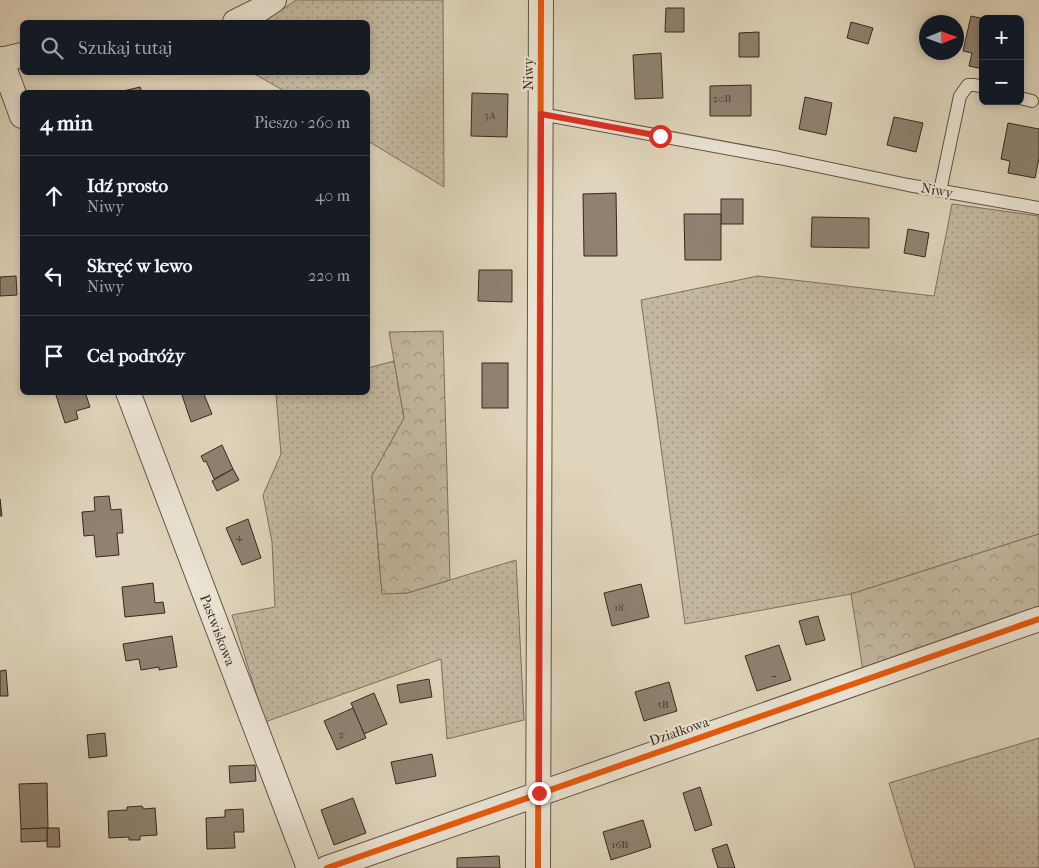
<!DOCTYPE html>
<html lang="pl">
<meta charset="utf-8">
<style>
:root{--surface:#171b24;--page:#242831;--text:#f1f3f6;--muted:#9ea1a6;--line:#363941}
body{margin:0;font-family:"IM FELL French Canon",serif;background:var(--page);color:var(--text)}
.controls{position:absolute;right:15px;top:15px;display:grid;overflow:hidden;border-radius:8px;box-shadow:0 2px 8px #0003}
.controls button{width:45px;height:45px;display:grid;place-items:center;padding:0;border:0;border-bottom:1px solid var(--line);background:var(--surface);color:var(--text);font:25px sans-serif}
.compass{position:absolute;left:919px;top:15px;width:45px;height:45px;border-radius:50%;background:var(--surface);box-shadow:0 2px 8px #0003;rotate:89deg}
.stop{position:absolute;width:15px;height:15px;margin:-11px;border:4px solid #d93025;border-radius:50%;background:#fff}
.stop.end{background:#d93025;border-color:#fff;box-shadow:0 1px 5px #0008}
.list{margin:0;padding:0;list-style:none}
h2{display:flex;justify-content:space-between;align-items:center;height:65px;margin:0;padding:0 20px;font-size:21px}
h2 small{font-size:16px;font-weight:400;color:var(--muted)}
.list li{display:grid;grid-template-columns:32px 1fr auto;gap:15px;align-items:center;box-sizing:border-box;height:80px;padding:0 20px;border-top:1px solid var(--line)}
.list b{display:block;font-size:19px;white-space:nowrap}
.list p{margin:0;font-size:16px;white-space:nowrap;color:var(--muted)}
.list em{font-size:16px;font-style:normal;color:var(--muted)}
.icon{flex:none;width:28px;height:28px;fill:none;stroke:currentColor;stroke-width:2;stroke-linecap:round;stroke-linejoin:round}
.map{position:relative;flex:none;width:1039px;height:868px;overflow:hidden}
.search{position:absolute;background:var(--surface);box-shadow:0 2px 8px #0003;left:20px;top:20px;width:350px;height:55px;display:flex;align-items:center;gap:12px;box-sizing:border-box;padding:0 18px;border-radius:8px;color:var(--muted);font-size:19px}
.panel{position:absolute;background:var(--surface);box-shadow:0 2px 8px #0003;left:20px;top:90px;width:350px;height:305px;border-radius:8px}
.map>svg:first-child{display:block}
.grass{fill:url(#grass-dots);stroke:#7e7060}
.forest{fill:url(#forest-crowns);stroke:#7e7060}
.building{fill:#8f8271;stroke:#38281f}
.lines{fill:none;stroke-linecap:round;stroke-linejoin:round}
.service-casing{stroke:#625346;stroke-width:14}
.minor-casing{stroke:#625346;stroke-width:26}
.service{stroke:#eae4d3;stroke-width:12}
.minor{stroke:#eae4d3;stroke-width:24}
.cycleway-casing{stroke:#eae4d3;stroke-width:9}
.cycleway{stroke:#e8590c;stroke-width:6}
.route{stroke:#d93025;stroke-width:6}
.labels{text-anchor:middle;stroke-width:4.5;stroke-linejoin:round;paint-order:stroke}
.number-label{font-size:11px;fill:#4e3e34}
.street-label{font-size:14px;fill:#38281f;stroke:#eae4d3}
</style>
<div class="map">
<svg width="1039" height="868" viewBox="0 0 1039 868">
<defs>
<pattern id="grass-dots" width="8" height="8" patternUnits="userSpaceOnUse" patternTransform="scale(1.25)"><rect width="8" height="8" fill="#c3b8a1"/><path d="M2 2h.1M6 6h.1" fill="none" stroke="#9f9683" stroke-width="1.8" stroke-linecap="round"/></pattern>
<pattern id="forest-crowns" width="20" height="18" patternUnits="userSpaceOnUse" patternTransform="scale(1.25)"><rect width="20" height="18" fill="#c3b8a1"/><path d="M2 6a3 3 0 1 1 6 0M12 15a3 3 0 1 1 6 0" fill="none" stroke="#9f9683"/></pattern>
</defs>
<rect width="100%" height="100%" fill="#dfd5bc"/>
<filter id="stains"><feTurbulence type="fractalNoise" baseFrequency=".004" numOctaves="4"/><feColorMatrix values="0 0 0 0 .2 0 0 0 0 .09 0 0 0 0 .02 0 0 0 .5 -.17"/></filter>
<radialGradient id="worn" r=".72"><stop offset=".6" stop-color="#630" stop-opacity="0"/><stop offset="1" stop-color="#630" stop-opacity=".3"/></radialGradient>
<g class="grass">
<path d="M296 0H443L444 187 368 141V92H286L253 73 368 72V22H264Z"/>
<path d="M952 204 1039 216V534L851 594 685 624 641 300 758 276 934 296Z"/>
<path d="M394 361 404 418 372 476 382 593H407L516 560 524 720 447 739 441 659 265 722 232 615 275 607 272 542 263 495 281 454 276 394 368 392V368Z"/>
<path d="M1039 738V868H915L889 783Z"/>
</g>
<g class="forest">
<path d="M443 331 450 580 407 593 382 594 372 476 404 418 389 332Z"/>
<path d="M1039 534V610L863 671 851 594Z"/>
</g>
<g class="building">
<path d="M666 8H684V32H665Z"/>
<path d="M971 16 985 19H983V69L969 66 972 53 963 51Z"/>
<path d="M851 22 873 28 868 44 847 38Z"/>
<path d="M759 32V57H739V33Z"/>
<path d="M661 53 663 98 635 99 633 55Z"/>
<path d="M751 85V116H710V86Z"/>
<path d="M140 87 142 92H119Z"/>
<path d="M472 93 508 94 507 137 471 136Z"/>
<path d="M805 97 832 103 826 135 799 129Z"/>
<path d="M894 117 923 123 916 152 887 145Z"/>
<path d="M1008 123 1039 129V158L1035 178 1008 173 1010 161 1001 159Z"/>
<path d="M616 193 617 256H584L583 194Z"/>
<rect x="721" y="199" width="22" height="25"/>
<path d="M684 214H721V260H685Z"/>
<path d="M812 217 869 218V248L811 247Z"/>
<path d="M908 229 929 233 925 257 904 253Z"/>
<path d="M479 270H512V302L478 301Z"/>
<path d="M16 276 17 295 0 296V277Z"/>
<rect x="482" y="363" width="26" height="45"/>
<path d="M55 392H85L90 407 76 411 78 419 65 423Z"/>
<path d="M181 392H203L212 414 191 422Z"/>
<path d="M222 445 233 469 214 479 206 461 204 462 201 456Z"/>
<path d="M233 469 239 480 217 491 212 481Z"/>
<path d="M109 496 111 510 121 509 123 533H117L119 555 96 557 94 535 84 536 82 512 95 511 94 497Z"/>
<path d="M0 499 2 516H0Z"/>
<path d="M248 519 261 558 242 565 226 528Z"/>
<path d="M153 583 155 603 163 602 165 613 125 617 122 587Z"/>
<path d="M641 584 649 617 612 626 604 593Z"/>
<path d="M818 616 825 640 806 645 799 621Z"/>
<path d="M172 636 177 667 159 670V667L141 670 139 659 126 661 123 644Z"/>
<path d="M779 645 791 680 757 691 745 656Z"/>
<path d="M6 670 8 696H0V671Z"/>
<path d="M429 679 432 697 400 703 397 685Z"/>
<path d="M669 682 677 711 644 721 635 692Z"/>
<path d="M374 693 387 724 364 734 351 703Z"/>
<path d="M353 708 366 738 337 750 324 721Z"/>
<path d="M105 733 107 756 89 758 87 735Z"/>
<path d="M432 754 436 776 396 784 391 762Z"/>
<path d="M255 765 256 781 230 783 229 766Z"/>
<path d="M47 783 48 828 21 829 19 784Z"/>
<path d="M700 787 712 825 695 831 683 793Z"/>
<path d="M353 798 366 833 334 845 321 810Z"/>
<path d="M142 806 144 809 155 808 157 835 140 836V840H129V837L109 838 108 811 127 810V807Z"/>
<path d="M243 809 244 832H234L235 848 207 849 206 818 225 817V810Z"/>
<path d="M643 820 651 847 611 860 603 832Z"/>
<path d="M47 828H59L60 847H47Z"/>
<path d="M47 828V841L21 842V829Z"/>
<path d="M727 844 735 868H718L712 849Z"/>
<path d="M499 856 500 868H457V858Z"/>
</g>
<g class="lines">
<defs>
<g id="service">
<path d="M1020 98 1032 101"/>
<path d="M541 114 779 158 908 185 1039 208"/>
<path d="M940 191 960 96 968 85H975L983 87"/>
</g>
<g id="minor">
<path d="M235 22 259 10 274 0"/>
<path d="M1 59 22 116"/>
<path d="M0 60 22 55"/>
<path d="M128 392 309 868"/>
<path d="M327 868 1039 619"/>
<path d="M538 868 541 0"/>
</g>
</defs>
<use href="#service" class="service-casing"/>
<use href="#minor" class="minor-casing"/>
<use href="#service" class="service"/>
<use href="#minor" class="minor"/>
<defs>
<g id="cycleway">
<path d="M327 868 1039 619"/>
<path d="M538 868 541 0"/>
</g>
</defs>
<use href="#cycleway" class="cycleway-casing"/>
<use href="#cycleway" class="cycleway"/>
</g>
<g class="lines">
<path class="route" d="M539 793 541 114 660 136"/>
</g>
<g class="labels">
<g class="number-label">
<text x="722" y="102">20B</text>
<text x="490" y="119">3A</text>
<text x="239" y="540">4</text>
<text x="619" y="611">18</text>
<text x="774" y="681">7</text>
<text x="663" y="708">5B</text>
<text x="341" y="738">2</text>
<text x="620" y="848">16B</text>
</g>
<g class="street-label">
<text transform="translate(528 74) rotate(-90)" y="5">Niwy</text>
<text transform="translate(937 190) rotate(10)" y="5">Niwy</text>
<text transform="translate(218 630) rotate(69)" y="5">Pastwiskowa</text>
<text transform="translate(679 731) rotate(-19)" y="5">Działkowa</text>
</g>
</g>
<rect width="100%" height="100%" filter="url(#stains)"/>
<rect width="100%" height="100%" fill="url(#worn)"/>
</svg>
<div class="controls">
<button>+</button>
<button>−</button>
</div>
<svg class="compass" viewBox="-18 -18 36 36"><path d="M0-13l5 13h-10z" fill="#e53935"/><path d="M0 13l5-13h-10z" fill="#9ea1a6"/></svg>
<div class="stop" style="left:660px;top:136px"></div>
<div class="stop end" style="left:539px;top:793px"></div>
<div class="search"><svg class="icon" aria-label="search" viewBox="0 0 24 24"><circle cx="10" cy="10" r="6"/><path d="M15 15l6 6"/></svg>Szukaj tutaj</div>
<section class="panel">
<h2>4 min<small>Pieszo · 260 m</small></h2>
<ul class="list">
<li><svg class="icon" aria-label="ahead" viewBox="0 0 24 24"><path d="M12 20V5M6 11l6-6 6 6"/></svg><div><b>Idź prosto</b><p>Niwy</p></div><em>40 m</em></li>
<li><svg class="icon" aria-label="left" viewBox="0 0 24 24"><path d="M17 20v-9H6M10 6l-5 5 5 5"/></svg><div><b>Skręć w lewo</b><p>Niwy</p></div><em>220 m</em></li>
<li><svg class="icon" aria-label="arrive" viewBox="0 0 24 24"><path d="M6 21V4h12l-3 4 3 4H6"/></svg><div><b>Cel podróży</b></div></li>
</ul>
</section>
</div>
